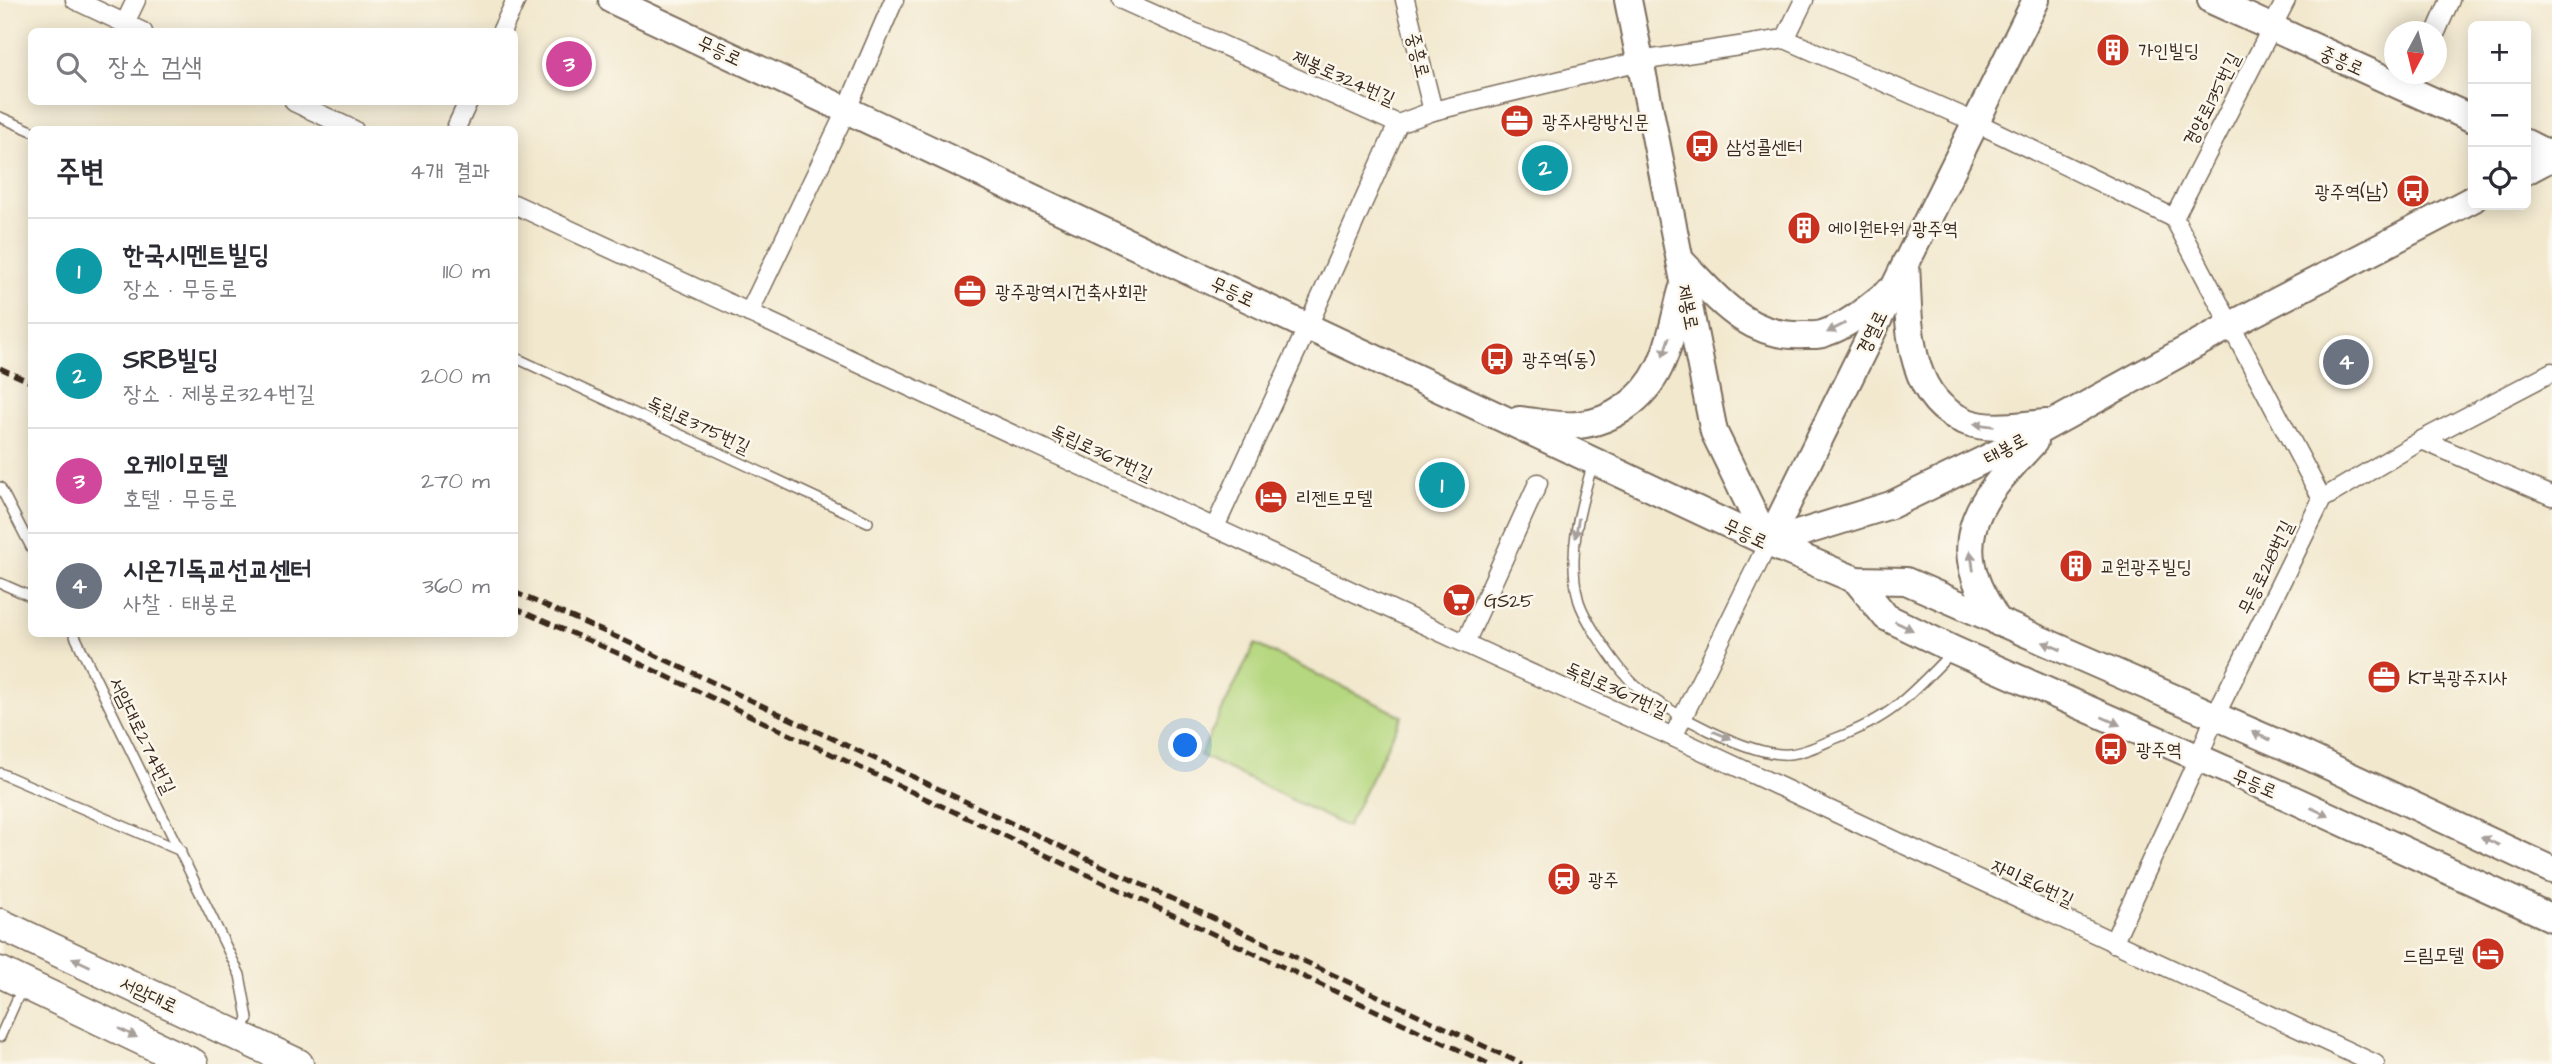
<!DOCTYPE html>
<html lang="ko">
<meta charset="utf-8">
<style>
:root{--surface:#fff;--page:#f2f2f3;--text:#2b2b33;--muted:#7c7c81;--line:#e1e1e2;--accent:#0b8043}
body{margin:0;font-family:"Architects Daughter","Poor Story",sans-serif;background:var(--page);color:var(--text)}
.controls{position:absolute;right:21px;top:21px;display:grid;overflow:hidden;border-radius:10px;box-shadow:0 4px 18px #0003}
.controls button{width:63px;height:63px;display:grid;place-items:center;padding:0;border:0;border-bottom:2px solid var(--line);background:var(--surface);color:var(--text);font:35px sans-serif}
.compass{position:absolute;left:2384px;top:21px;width:63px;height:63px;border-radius:50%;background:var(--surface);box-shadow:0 4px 18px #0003;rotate:187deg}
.you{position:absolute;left:1186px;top:746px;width:24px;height:24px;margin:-18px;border:5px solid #fff;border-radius:50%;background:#1a73e8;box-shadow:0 0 0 10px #1a73e833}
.badge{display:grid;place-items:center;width:46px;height:46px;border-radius:50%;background:var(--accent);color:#fff;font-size:23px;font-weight:700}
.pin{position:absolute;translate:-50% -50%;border:4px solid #fff;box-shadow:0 2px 7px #0006}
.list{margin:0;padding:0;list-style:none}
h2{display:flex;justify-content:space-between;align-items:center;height:91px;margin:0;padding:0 28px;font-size:30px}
h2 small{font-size:23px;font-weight:400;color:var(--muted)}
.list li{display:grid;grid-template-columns:46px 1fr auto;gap:21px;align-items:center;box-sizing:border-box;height:105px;padding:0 28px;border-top:2px solid var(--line)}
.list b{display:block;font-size:26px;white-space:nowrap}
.list p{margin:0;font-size:23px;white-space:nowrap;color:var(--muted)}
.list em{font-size:23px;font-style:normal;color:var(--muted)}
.icon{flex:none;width:38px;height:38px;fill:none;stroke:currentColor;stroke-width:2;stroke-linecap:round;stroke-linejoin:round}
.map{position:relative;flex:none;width:2552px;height:1064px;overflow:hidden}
.search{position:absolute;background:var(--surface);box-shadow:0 4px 18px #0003;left:28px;top:28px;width:490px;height:77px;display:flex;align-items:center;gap:18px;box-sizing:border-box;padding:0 24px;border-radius:10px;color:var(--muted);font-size:26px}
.panel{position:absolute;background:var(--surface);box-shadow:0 4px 18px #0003;left:28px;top:126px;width:490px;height:511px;border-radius:10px}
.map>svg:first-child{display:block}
.green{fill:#b5d77f;stroke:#78804e;stroke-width:2}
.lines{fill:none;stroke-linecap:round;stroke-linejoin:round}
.lane-casing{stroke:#7b6c5c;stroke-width:12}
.street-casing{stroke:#7b6c5c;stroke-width:21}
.secondary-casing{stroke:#7b6c5c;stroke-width:30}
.primary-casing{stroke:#7b6c5c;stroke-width:33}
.lane{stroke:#fff;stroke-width:9}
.street{stroke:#fff;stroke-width:18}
.secondary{stroke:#fff;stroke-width:26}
.primary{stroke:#fff;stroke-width:30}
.rail{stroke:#3b2a1e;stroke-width:5;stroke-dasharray:10 5;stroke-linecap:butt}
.oneway{fill:#a79f9a}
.labels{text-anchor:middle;stroke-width:5;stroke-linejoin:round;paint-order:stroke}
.street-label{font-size:19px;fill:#3b2a1e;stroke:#fbf7ec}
.poi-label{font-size:19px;fill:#3b2a1e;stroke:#fbf7ec;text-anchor:start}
</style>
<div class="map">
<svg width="2552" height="1064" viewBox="0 0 2552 1064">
<rect width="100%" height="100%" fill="#fbf7ec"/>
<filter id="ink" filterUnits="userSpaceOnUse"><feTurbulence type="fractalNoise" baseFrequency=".0143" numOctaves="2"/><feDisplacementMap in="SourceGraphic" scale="14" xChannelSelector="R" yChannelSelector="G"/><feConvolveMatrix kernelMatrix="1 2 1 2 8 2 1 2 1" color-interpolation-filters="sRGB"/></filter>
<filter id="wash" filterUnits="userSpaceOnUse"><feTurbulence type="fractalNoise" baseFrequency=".00686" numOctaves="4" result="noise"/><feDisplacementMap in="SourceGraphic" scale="28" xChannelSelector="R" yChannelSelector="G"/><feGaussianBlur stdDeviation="1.57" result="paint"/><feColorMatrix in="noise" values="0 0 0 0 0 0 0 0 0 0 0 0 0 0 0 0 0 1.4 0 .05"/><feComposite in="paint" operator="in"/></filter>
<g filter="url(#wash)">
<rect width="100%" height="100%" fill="#f2e8ce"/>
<path class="green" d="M1255 644 1402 716 1347 827 1200 755Z"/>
</g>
<g filter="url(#ink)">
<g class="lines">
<defs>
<g id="lane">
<path d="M0 117 32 131"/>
<path d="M514 357 868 522"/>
<path d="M1593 463C1580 507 1567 552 1578 598 1583 619 1620 672 1636 686 1665 711 1751 757 1789 754 1804 753 1820 745 1834 739 1855 731 1877 721 1895 707 1915 691 1934 671 1952 652"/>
<path d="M0 487 32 549"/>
<path d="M0 583 32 597"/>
<path d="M74 634 240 975 248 1018 242 1032"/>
<path d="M0 773 181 851"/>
<path d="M0 1037 22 988"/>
</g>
<g id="street">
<path d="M75 0 143 32"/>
<path d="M1122 0 1398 124 1433 111 1640 61 1785 39"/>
<path d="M1405 0 1433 111"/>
<path d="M125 23 136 0"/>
<path d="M501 32 516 0"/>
<path d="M2436 32 2450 0"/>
<path d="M1785 39 1975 122 2174 218"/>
<path d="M1785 39 1804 0"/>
<path d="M2409 90 2416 74"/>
<path d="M294 102 354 130"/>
<path d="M455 130 468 102"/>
<path d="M514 204 1503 661 1673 737 2375 1064"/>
<path d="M2174 218 2322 499"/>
<path d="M2174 218 2286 0"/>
<path d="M749 313 847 109 894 0"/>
<path d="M2422 440 2552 496"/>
<path d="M1215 527 1308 326 1398 124"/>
<path d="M1465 643 1538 483"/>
<path d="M1673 737 1768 543"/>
<path d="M2113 943 2198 759 2215 716 2322 499 2422 440 2552 372"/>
</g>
<g id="secondary">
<path d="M612 0 1768 543 1856 580 1906 581 2307 756 2552 870"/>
<path d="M1628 0 1714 432 1768 543"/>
<path d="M2211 0 2473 119"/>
<path d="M2526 143 2552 156"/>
<path d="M2526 171 2552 157"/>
<path d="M1680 260C1717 297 1746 338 1804 335 1810 335 1819 336 1825 333 1849 325 1869 307 1888 292"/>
<path d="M1906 262C1909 316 1904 399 1967 422 1991 431 2021 425 2047 423"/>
<path d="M1519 420C1538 422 1559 427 1578 425 1612 422 1644 399 1659 368 1671 344 1675 315 1682 290"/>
<path d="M1768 543 1891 505 2008 448 2231 325 2473 199"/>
<path d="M1768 543 2036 0"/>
<path d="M1856 580 1886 617 1954 650 2290 798 2552 918"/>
<path d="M1999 623C1991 609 1981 595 1976 580 1954 520 1998 482 2034 442"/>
</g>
<g id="primary">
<path d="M0 924 298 1064"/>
<path d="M0 972 193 1064"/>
</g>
</defs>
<use href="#lane" class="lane-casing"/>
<use href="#street" class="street-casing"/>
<use href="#secondary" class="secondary-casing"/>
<use href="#primary" class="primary-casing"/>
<use href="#lane" class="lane"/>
<use href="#street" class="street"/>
<use href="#secondary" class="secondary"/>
<use href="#primary" class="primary"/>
<g class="rail">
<path d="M0 368 32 383"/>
<path d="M514 592 621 639 1522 1064"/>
<path d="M514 608 615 652 1489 1064"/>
</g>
</g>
<defs><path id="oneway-solid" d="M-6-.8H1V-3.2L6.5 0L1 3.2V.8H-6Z" transform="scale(1.75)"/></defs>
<g class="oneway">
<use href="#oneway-solid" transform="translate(1836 328) rotate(153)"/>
<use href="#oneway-solid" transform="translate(1666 347) rotate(108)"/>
<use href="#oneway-solid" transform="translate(1984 425) rotate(-173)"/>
<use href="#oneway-solid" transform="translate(1577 528) rotate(99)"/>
<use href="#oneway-solid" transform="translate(1972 561) rotate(-98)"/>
<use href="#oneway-solid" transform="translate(1904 626) rotate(26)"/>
<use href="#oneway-solid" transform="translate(2052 646) rotate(-157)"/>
<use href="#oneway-solid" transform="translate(2111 721) rotate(24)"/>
<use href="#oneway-solid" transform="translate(1722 735) rotate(22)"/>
<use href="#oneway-solid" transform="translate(2261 736) rotate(-156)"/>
<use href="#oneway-solid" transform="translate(2320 812) rotate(25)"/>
<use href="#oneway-solid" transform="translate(2490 841) rotate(-155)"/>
<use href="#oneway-solid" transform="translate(81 962) rotate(-155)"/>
<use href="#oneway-solid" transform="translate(128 1033) rotate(26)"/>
</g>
</g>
<defs>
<symbol id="building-disc" viewBox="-11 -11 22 22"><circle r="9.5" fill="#c8321e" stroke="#fbf7ec"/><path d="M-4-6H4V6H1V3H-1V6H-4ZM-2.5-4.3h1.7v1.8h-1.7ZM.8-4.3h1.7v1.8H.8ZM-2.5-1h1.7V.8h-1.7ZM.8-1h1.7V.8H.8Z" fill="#fff"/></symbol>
<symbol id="office-disc" viewBox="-11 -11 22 22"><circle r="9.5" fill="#c8321e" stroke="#fbf7ec"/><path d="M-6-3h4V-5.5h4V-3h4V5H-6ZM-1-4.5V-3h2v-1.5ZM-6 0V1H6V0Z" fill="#fff"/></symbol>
<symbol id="bus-disc" viewBox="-11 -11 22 22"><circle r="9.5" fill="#c8321e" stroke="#fbf7ec"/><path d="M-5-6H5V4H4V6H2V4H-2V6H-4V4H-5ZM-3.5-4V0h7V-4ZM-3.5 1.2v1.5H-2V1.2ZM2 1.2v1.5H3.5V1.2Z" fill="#fff"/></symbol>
<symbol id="hotel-disc" viewBox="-11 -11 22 22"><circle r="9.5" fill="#c8321e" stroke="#fbf7ec"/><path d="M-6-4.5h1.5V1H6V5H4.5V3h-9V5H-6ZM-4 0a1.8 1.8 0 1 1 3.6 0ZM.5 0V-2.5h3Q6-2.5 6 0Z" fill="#fff"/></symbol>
<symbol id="supermarket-disc" viewBox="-11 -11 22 22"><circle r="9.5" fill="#c8321e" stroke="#fbf7ec"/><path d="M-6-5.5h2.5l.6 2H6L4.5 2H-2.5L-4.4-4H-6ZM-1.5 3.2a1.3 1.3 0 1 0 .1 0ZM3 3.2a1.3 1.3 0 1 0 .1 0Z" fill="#fff"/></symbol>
<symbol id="station-disc" viewBox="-11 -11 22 22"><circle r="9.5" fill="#c8321e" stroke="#fbf7ec"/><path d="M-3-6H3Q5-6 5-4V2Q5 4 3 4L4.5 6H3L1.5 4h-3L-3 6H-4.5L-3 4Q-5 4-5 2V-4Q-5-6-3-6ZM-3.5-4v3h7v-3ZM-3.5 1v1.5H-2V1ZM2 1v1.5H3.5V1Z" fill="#fff"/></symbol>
</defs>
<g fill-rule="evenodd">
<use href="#building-disc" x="2094" y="31" width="38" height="38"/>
<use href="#office-disc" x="1498" y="102" width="38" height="38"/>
<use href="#bus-disc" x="1683" y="127" width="38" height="38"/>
<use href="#bus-disc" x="2394" y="172" width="38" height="38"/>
<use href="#building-disc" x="1785" y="209" width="38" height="38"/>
<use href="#office-disc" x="951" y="272" width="38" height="38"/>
<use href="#bus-disc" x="1478" y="340" width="38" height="38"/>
<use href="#hotel-disc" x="1252" y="478" width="38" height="38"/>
<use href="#building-disc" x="2057" y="547" width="38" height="38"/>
<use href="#supermarket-disc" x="1440" y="581" width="38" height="38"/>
<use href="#office-disc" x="2365" y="658" width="38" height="38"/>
<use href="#bus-disc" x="2092" y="730" width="38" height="38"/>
<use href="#station-disc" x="1545" y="860" width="38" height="38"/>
<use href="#hotel-disc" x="2469" y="935" width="38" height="38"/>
</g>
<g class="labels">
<g class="street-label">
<text transform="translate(720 50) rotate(25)" y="7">무등로</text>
<text transform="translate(1419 55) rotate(76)" y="7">중흥로</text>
<text transform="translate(2342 60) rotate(24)" y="7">중흥로</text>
<text transform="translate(1344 77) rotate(24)" y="7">제봉로324번길</text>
<text transform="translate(2211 99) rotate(-63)" y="7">경양로135번길</text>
<text transform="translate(1233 291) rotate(25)" y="7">무등로</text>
<text transform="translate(1689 307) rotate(79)" y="7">제봉로</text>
<text transform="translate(1871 332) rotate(-64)" y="7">경열로</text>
<text transform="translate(699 424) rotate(25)" y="7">독립로375번길</text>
<text transform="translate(2005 448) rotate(-28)" y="7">태봉로</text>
<text transform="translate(1102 452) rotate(25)" y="7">독립로367번길</text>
<text transform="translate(1746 533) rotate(25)" y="7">무등로</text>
<text transform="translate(2265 567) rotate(-64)" y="7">무등로218번길</text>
<text transform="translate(1617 689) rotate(24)" y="7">독립로367번길</text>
<text transform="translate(143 735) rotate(64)" y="7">서암대로274번길</text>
<text transform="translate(2255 783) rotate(23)" y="7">무등로</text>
<text transform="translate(2033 882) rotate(25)" y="7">자미로6번길</text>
<text transform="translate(149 994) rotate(25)" y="7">서암대로</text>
</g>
<g class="poi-label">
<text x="2138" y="57">가인빌딩</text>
<text x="1542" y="128">광주사랑방신문</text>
<text x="1726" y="153">삼성콜센터</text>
<text x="2388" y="198" text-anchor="end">광주역(남)</text>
<text x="1828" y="235">에이원타워 광주역</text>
<text x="995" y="298">광주광역시건축사회관</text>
<text x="1522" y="366">광주역(동)</text>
<text x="1296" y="504">리젠트모텔</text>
<text x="2100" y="573">교원광주빌딩</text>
<text x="1484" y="607">GS25</text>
<text x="2408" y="684">KT북광주지사</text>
<text x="2136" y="756">광주역</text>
<text x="1588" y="886">광주</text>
<text x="2464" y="961" text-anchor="end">드림모텔</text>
</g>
</g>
</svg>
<div class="controls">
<button>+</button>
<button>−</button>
<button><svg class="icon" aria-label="locate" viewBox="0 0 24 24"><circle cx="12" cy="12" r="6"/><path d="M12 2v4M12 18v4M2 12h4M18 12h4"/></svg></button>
</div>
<svg class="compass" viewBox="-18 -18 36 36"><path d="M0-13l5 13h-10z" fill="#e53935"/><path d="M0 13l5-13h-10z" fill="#7c7c81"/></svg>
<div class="you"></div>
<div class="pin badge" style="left:1442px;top:485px;background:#0f9aa8">1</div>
<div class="pin badge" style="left:1545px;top:168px;background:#0f9aa8">2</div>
<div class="pin badge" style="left:569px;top:64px;background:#d1479c">3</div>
<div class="pin badge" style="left:2346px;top:362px;background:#6b7280">4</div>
<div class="search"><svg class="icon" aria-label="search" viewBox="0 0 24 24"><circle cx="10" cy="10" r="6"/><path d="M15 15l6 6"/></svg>장소 검색</div>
<section class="panel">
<h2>주변<small>4개 결과</small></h2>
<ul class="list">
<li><span class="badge" style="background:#0f9aa8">1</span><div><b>한국시멘트빌딩</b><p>장소 · 무등로</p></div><em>110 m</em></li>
<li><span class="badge" style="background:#0f9aa8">2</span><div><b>SRB빌딩</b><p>장소 · 제봉로324번길</p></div><em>200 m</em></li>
<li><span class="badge" style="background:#d1479c">3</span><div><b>오케이모텔</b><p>호텔 · 무등로</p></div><em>270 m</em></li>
<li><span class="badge" style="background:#6b7280">4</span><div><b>시온기독교선교센터</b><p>사찰 · 태봉로</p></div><em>360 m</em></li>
</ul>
</section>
</div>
